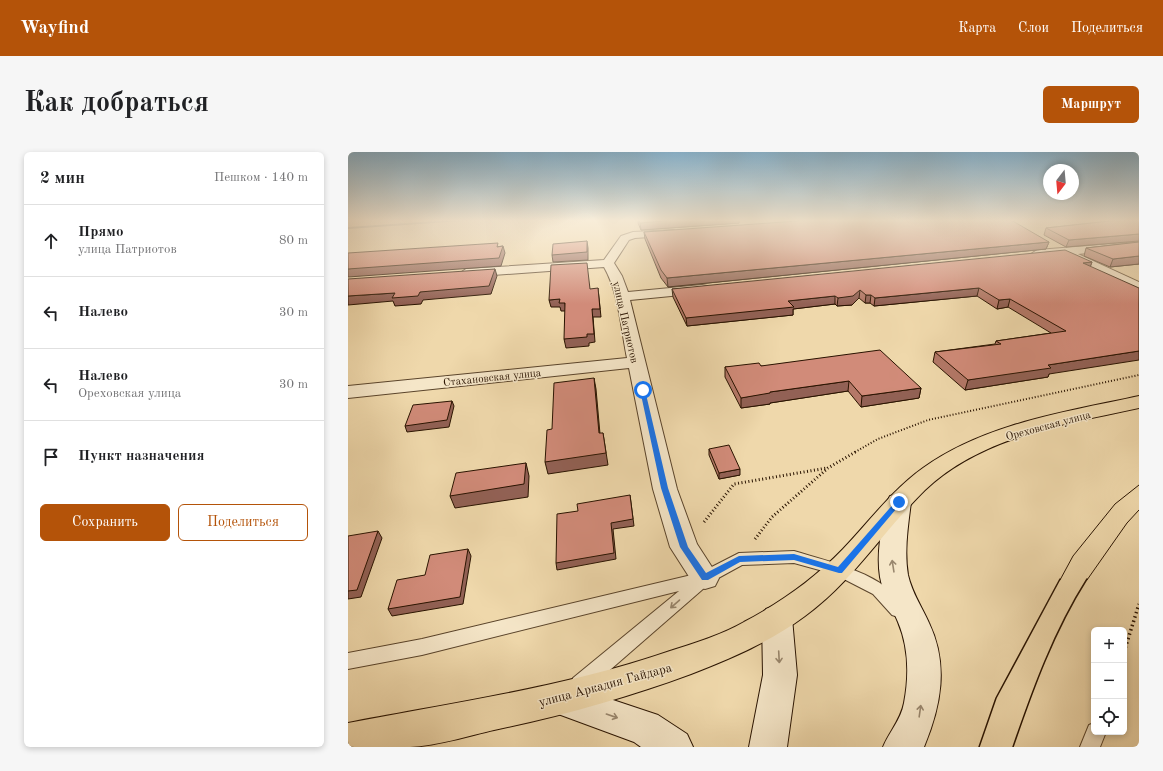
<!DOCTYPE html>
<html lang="ru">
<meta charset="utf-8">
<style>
:root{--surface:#fff;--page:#f6f6f6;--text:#202124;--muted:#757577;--line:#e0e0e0;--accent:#b45309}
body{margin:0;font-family:"Old Standard TT",serif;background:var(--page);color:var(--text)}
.controls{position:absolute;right:12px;bottom:12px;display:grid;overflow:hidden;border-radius:6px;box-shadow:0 2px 6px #0003}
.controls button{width:36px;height:36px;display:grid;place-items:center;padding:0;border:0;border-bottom:1px solid var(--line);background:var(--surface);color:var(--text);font:20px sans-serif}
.compass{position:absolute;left:695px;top:12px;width:36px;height:36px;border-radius:50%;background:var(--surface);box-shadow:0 2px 6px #0003;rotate:196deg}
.stop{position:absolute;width:12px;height:12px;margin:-9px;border:3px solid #1a73e8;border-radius:50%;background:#fff}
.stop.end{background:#1a73e8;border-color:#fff;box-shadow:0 1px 4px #0008}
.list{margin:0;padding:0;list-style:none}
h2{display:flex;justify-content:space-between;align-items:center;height:52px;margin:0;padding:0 16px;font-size:17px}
h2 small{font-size:13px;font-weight:400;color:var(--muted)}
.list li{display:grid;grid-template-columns:26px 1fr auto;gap:12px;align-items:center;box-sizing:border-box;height:72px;padding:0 16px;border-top:1px solid var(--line)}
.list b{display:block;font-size:15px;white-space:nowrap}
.list p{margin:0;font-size:13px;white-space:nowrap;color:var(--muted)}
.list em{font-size:13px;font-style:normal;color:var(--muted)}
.actions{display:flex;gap:8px;padding:12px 16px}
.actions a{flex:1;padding:9px 0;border:1px solid var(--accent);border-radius:6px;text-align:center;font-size:14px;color:var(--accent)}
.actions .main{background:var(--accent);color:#fff}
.icon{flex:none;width:22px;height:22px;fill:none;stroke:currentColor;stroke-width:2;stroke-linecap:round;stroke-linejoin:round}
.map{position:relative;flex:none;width:791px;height:595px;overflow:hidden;border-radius:6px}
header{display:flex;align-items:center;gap:24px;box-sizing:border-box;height:56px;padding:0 20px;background:var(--accent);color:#fff}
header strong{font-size:19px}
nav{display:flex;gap:22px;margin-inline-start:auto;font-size:14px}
.intro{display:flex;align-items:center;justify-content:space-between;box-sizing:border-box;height:96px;padding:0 24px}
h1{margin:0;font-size:28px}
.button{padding:10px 18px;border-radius:6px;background:var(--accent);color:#fff;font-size:14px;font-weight:700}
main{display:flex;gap:24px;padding:0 24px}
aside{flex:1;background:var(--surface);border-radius:6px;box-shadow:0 2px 6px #0003}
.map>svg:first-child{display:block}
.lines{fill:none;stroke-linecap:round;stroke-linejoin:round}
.stream{fill:#6e766a;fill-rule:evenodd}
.service-casing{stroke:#5a442b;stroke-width:2}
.minor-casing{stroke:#5a442b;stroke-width:2}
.secondary-casing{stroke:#291300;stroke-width:2}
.primary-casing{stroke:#291300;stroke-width:2}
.path-far2{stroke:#291300;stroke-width:2;stroke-dasharray:1 2;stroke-linecap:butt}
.path-far1{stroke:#291300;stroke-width:3;stroke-dasharray:1 2.5;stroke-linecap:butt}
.path{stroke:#291300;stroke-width:3.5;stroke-dasharray:1.5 3;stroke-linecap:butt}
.service{fill:#f5e6c8;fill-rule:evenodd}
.minor{fill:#f5e6c8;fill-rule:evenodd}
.secondary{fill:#f5e6c8;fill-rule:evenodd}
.primary{fill:#efd8ab;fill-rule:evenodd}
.tram-far1{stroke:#291300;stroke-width:1}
.tram{stroke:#291300;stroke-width:1.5}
.wall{fill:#b47868;stroke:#291300}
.shaded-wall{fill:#926155;stroke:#291300}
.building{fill:#d18b79;stroke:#291300}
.oneway{stroke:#99876e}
.route{fill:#1a73e8}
.labels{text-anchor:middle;stroke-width:3;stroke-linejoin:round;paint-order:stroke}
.street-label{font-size:11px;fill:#291300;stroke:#f5e6c8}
.near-street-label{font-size:13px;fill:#291300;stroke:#f5e6c8}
</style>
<header>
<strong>Wayfind</strong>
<nav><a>Карта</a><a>Слои</a><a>Поделиться</a></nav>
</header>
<div class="intro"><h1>Как добраться</h1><a class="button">Маршрут</a></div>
<main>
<aside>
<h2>2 мин<small>Пешком · 140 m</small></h2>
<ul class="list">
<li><svg class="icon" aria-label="ahead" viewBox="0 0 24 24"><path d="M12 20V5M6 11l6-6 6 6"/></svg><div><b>Прямо</b><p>улица Патриотов</p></div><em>80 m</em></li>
<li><svg class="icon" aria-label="left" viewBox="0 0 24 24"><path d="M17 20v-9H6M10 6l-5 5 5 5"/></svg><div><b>Налево</b></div><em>30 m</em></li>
<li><svg class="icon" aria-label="left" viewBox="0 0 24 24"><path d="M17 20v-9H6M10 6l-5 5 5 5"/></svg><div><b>Налево</b><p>Ореховская улица</p></div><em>30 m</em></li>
<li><svg class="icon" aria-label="arrive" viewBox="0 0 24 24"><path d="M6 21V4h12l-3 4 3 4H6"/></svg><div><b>Пункт назначения</b></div></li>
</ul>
<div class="actions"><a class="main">Сохранить</a><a>Поделиться</a></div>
</aside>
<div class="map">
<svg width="791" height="595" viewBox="0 0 791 595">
<rect width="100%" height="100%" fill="#efd8ab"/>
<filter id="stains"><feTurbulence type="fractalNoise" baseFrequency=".005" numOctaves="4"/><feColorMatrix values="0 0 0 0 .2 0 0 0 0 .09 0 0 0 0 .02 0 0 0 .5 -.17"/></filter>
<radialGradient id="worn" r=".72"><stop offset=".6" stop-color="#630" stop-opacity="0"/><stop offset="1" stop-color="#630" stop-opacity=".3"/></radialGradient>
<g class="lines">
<path class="stream" d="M102 68H128L0 77V75Z"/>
<defs>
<g id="service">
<path d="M446 399C482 410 540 422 558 458L556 463 550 465 544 463 525 442 486 422 446 411 394 413 363 430 239 538 232 541 225 538 223 532 225 526 331 439 74 503 0 517V501L74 487 352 421 391 401Z"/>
<path d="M746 571V580H758L752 595H732L741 573Z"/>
</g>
<g id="minor">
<path d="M326 78 331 81 330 83 287 86 281 88 266 111 274 124 280 140 354 133 359 134 361 137 359 140 354 141 282 148 329 337 349 392 371 426 367 434 357 437 347 434 322 395 305 337 281 216 0 246V234L279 206C273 177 271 141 256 115L118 125 112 121 118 117 256 108 273 84 285 80Z"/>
<path d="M791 90V96L730 102 791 130V139L714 103 689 106 683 102 689 98Z"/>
</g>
<g id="secondary">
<path d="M551 342 560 344 563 350C560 374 556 399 560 423 564 441 574 455 581 471 601 513 593 554 576 595H535C541 580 553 568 556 551 561 525 561 496 550 470 544 455 535 442 532 425 528 400 534 375 539 350L542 344Z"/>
<path d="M429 453 440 457 444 466 449 523 439 595H401L415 523 414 466 418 457Z"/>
<path d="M214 531 310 563 339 582 345 595H293L286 590 202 559 196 547 202 535Z"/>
</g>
<path id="primary" d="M791 244V256C718 272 634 284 577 338 535 379 507 427 457 464 422 490 384 506 343 522 278 546 213 564 146 578 120 584 88 594 62 595 42 595 21 595 0 595V571C108 550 218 535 322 499 347 491 373 483 396 470 432 451 466 427 495 397 521 370 544 338 575 316 638 271 718 260 791 244Z"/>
</defs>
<use href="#service" class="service-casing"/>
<use href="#minor" class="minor-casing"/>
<use href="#secondary" class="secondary-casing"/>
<use href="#primary" class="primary-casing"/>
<path class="path-far2" d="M507 300 530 287 580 268 791 223"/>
<g class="path-far1">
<path d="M356 370 386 332 479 316"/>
<path d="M407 387 424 365 480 316 509 299"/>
</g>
<path class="path" d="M776 500 791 452"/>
<use href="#service" class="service"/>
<use href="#minor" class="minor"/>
<use href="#secondary" class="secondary"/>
<use href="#primary" class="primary"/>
<g class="tram-far1">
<path d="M712 428 725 404 767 352 791 333"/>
<path d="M739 428 779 371 791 358"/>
</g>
<g class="tram">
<path d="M631 595 648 546 712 427"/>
<path d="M665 595C685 537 706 479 739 427"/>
</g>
</g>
<g class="wall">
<path d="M290 68H391V71L293 78 290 71Z"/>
<path d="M771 68 718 95 696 83 698 76Z"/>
<path d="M296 80 701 90 698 97 320 135 313 126 297 87Z"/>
<path d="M791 90V112L762 115 736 104 738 96Z"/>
<path d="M744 110 700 225 617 238 585 210 587 200 647 192 648 189 703 181 660 155 649 157 629 144 526 154 522 151H517L511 146 504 153 489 154 487 152 445 157V163L339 174 325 145 324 137Z"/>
<path d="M413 214 573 236 571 246 513 255 500 239 422 251V252L393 256 377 225V215Z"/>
<path d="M361 297 392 323 371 327 361 303Z"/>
</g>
<g class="shaded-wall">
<path d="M324 68H391V71L293 78 292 71Z"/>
<path d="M791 82V89L718 95 721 88Z"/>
<path d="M239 89 240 96V108L205 110 204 103Z"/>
<path d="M701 90 698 97 320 135 319 126Z"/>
<path d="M155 94 157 101 153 114 0 125V117Z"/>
<path d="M791 104V112L762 115 765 107Z"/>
<path d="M744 110 741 118 735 111Z"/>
<path d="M147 117 149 124 143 142 75 148 73 152 47 154 45 149 0 153V144L47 141 72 140Z"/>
<path d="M250 136 253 165H245L247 190 241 191V194L218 196 216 187 239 182 244 157Z"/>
<path d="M631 136 629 144 526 154 527 146Z"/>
<path d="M512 138 511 146 504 153 489 154 490 146Z"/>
<path d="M518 143H523L522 151H517Z"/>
<path d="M487 144V152L445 157V163L339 174 338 166 440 149Z"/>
<path d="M212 147 217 151 218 159H213L212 155H203L201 148Z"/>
<path d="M662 147 660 155 649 157 651 148Z"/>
<path d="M791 199V208L701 222 700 225 617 238 620 228 700 213Z"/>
<path d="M246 226 248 237 253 293 251 281Z"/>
<path d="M501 229 500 239 422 251V252L393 256V246L422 240Z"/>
<path d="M573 236 571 246 513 255 514 244Z"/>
<path d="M104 249 106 254 101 275 59 280 57 274Z"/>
<path d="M255 281 260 313 200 322 197 310Z"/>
<path d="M178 311 181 324 180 345 107 356 102 344Z"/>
<path d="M392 317V323L371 327V321Z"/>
<path d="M282 343 286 374 265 377 268 407 209 418 208 411Z"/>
<path d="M30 379 34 386 13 445 0 447V439Z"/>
<path d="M120 397 123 404 115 452 44 464 40 457Z"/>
</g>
<g class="building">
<path d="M291 68H324L292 71Z"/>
<path d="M463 68H663L701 90 319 126 313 118 296 80Z"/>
<path d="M771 68H791V82L721 88 698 76Z"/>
<path d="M239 89V100L204 103 205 92Z"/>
<path d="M791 90V104L765 107 738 96Z"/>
<path d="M150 91 149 95 155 94 151 106 0 117V101Z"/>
<path d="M717 98 744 110 735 111 791 136V199L700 213 703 216 620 228 587 200 653 192 648 189 718 179 662 147 651 148 631 136 527 146 523 143H518L512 138 505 144 490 146 487 144 440 149 446 155 338 166 324 137Z"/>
<path d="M239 111 242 137 250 136 252 157H244L246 182H239V185L216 187 217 151H211L212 147 201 148 203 113Z"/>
<path d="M147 117 141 134 72 140 70 144 44 146 47 141 0 144V127Z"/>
<path d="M532 198 573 236 514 244 501 229 422 240V241L393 246 377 215 411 211 413 214Z"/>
<path d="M246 226 251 281H255L258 301 197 310 199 278 204 277 206 231Z"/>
<path d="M104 249 99 268 57 274 65 253Z"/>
<path d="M381 293 392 317 371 321 361 297Z"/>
<path d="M178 311 176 332 102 344 108 321Z"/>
<path d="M282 343 285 367 263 371 266 401 208 411 209 362 230 359 229 352Z"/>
<path d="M30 379 9 438 0 439V384Z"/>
<path d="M120 397 112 445 40 457 49 428 77 423 82 403Z"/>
</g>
<defs><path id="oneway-shaft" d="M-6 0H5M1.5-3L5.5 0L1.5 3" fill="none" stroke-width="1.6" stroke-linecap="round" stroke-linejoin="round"/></defs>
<g class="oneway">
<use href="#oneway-shaft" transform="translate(545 414) rotate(-99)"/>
<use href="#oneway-shaft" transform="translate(327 452) rotate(139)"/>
<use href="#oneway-shaft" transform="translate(431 505) rotate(87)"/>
<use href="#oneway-shaft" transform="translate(572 559) rotate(-82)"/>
<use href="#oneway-shaft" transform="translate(264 564) rotate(19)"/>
</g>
<linearGradient id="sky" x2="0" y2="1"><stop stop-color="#89b6d2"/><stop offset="0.45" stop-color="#f8edd9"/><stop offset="1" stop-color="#f8edd9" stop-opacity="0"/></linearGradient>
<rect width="791" height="152" fill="url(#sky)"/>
<path class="route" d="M295 237 297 238 320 336 340 395 358 421 391 404 446 402 490 415 548 349 554 350 494 421H491L446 408 392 410 360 428H354L332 395 313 336 292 238Z"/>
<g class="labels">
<g class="street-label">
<text transform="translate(278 170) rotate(77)" y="4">улица Патриотов</text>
<text transform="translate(144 225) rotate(-6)" y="4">Стахановская улица</text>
<text transform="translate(700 273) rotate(-15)" y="4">Ореховская улица</text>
</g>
<g class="near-street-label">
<text transform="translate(257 532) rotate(-15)" y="5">улица Аркадия Гайдара</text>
</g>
</g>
<rect width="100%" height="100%" filter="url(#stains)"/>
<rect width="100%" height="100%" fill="url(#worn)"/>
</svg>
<div class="controls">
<button>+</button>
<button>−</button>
<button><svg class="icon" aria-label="locate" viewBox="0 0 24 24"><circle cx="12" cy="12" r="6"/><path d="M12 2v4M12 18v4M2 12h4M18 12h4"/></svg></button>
</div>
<svg class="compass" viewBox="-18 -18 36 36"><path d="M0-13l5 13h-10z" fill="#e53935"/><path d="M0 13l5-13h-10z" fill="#757577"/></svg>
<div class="stop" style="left:295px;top:238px"></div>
<div class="stop end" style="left:551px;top:350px"></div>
</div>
</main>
